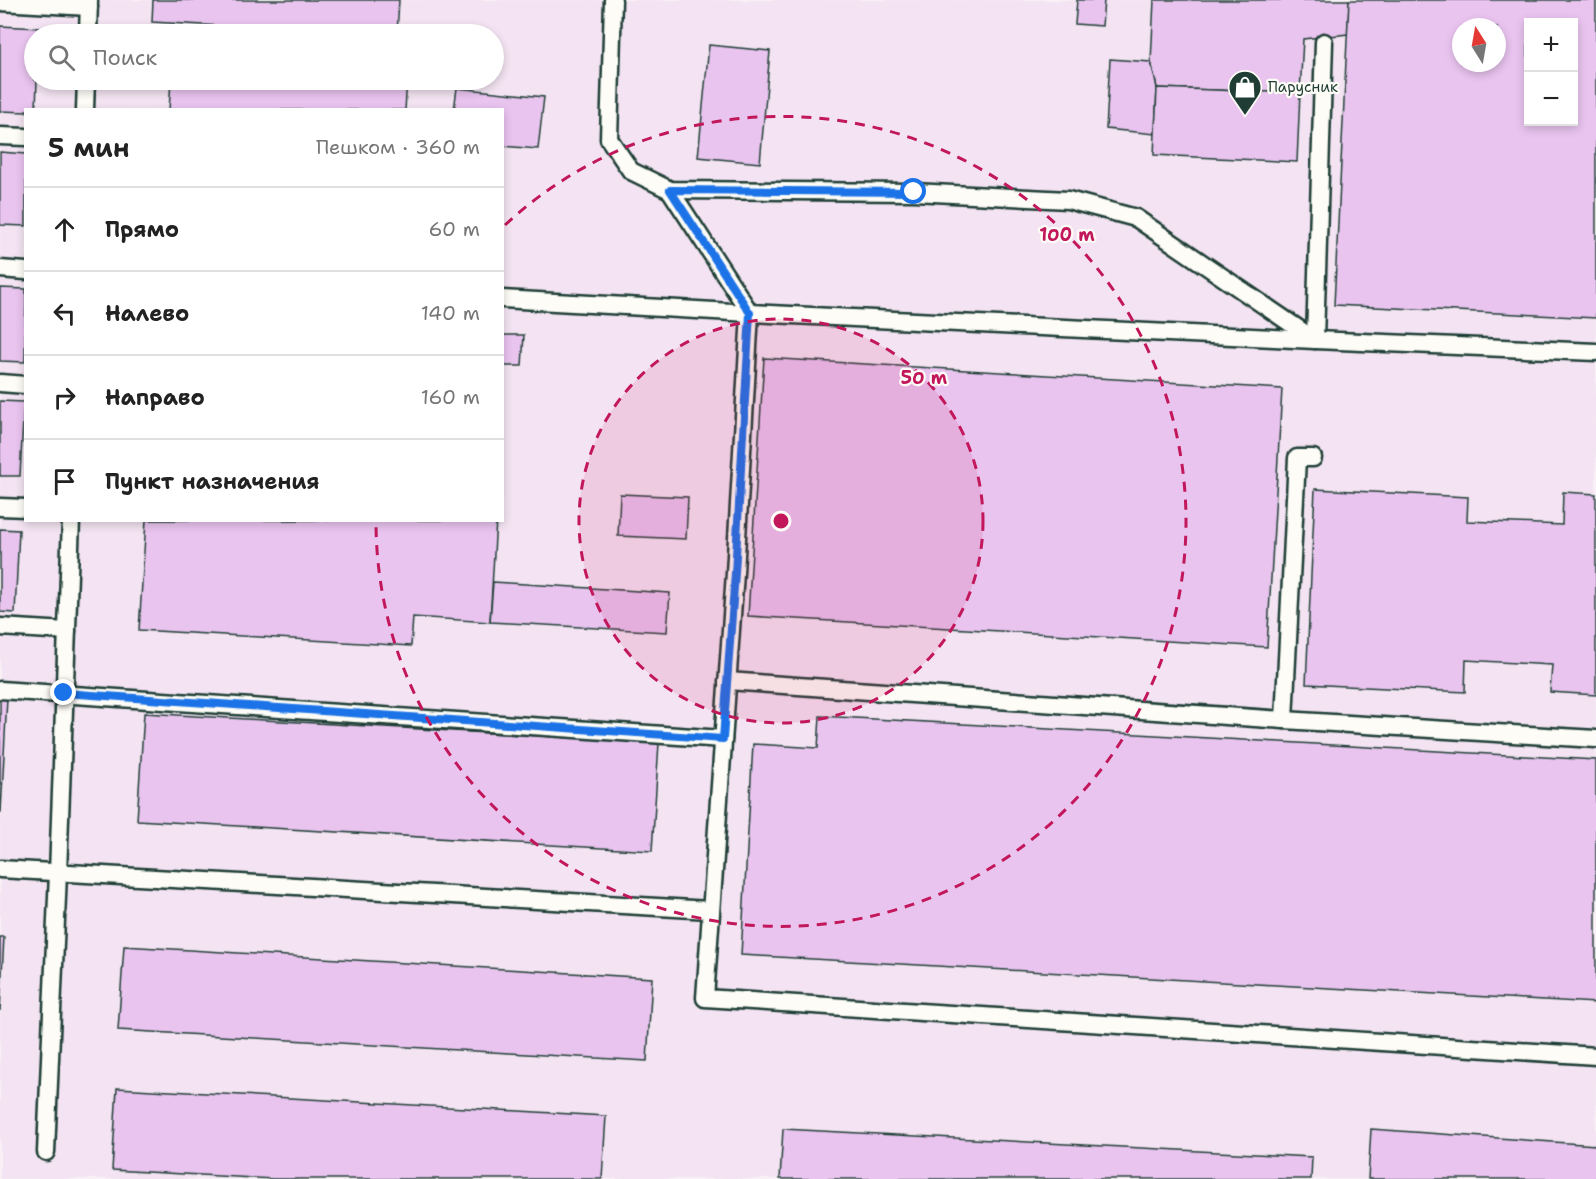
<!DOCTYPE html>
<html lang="ru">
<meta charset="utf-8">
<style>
:root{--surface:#fff;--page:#f2f2f2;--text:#222;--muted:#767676;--line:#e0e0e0}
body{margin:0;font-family:"Shantell Sans",sans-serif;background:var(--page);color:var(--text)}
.controls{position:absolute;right:18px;top:18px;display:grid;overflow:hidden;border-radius:0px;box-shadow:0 3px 9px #0003}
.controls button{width:54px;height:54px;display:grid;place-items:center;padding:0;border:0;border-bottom:2px solid var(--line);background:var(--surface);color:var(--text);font:30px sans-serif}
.compass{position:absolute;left:1452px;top:18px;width:54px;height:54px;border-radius:50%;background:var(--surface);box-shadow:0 3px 9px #0003;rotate:349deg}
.stop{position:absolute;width:18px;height:18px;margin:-14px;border:4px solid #1a73e8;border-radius:50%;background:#fff}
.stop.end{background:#1a73e8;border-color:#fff;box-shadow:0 2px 6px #0008}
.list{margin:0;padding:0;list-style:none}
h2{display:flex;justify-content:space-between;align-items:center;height:78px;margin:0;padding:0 24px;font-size:26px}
h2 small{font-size:20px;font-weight:400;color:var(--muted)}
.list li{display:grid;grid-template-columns:39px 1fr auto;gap:18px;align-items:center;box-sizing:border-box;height:84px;padding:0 24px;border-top:2px solid var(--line)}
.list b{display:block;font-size:22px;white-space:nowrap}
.list em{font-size:20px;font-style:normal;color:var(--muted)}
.icon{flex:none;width:33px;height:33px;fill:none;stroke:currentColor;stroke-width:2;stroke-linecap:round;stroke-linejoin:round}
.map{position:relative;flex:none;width:1596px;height:1179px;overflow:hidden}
.search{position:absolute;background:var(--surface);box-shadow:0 3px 9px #0003;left:24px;top:24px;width:480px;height:66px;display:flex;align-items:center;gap:15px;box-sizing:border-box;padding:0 21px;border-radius:33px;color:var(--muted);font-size:22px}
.panel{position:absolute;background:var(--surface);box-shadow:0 3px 9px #0003;left:24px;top:108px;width:480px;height:414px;border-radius:0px}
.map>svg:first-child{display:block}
.built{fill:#f4e4f3;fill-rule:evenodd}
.building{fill:#e9c4ef;stroke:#1f3d34;stroke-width:1.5;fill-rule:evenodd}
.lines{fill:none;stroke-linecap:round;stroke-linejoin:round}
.lane-casing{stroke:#1f3d34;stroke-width:21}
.lane{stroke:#fdfcf7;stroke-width:16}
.route{stroke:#1a73e8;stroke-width:8}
.ring{fill:none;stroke:#c2185b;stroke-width:3;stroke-dasharray:10 8}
.labels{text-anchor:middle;stroke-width:4.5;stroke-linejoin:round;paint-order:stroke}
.poi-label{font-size:15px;fill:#1f3d34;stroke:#fdfcf7;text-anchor:start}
.centre{fill:#c2185b;stroke:#fdfcf7;stroke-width:3}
.ring-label{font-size:18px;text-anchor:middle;font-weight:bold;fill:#c2185b;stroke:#fdfcf7;stroke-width:4.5;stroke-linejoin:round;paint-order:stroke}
</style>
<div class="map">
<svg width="1596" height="1179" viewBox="0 0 1596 1179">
<rect width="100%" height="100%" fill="#f9f1f5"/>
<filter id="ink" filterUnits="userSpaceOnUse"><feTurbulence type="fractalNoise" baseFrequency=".0167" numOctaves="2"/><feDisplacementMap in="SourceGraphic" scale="12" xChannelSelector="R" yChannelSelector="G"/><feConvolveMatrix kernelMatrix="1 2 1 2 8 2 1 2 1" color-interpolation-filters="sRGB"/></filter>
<g filter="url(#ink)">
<path class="built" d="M0 0H1596V1179H0ZM1528 22H1574V122H1528ZM1461 27H1497V63H1461ZM34 34H494V80H34ZM26 110H502V520H26Z"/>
<g class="building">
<path d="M153 0H399L397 34H358L152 22Z"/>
<path d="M1077 0H1104L1102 26 1075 24Z"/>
<path d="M1154 0H1349L1348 34 1303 39 1300 93 1157 88 1151 62Z"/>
<path d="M1349 0H1596V318L1334 305ZM1528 22H1574V122H1528ZM1461 27H1497V63H1461Z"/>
<path d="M0 26 40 28 39 34H34V80H37L36 110H26V112L0 111Z"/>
<path d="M709 45 770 51 760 163 698 157Z"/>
<path d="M1110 59 1151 62 1157 88 1155 134 1106 129Z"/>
<path d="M171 80H407L405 110H169Z"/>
<path d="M457 88 544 97 538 149 502 146V110H454Z"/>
<path d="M1157 88 1300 93 1297 162 1154 155Z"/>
<path d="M0 152 26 154V226L0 225Z"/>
<path d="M0 288 26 289 25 362 0 361Z"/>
<path d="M502 335H524L522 366H502Z"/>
<path d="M764 358 1282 389 1267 647 748 616Z"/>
<path d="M0 401 24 402 20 476H0Z"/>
<path d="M1315 489 1468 497 1467 521 1562 525 1563 492 1596 494V695L1550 692 1552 665 1466 660 1465 692 1306 684Z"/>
<path d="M620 494 688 497 686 539 618 536Z"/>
<path d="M146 520H496L490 622 413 617 411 646 139 630Z"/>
<path d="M0 529 19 530 15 613 0 612Z"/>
<path d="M493 582 670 593 667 632 490 622Z"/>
<path d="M0 697 7 698 1 812H0Z"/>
<path d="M144 713 659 743 652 851 137 820Z"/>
<path d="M820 716 1596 760V1003L741 955 753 744 818 748Z"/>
<path d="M0 937H4L0 1011Z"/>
<path d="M124 946 652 978 647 1061 118 1030Z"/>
<path d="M117 1088 606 1116 602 1179H273L112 1170Z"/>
<path d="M783 1129 1312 1157 1311 1179H780Z"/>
<path d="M1371 1129 1596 1145V1179H1368Z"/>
</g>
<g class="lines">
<defs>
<g id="lane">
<path d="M613 0 609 139 631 171 670 190 914 192 1068 200 1136 218 1315 340 1596 352"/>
<path d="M0 2 89 7"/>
<path d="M88 34 89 0"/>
<path d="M85 110 86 80"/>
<path d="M0 136 26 137"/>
<path d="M670 190 750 313 1315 340 1324 42"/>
<path d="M0 269 26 271"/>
<path d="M502 299 750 313 735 573 705 998 1596 1056"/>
<path d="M0 383 26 385"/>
<path d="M0 507 26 508"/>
<path d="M0 627 67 631"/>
<path d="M727 681 1284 720 1596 739"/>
<path d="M0 690 723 739"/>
<path d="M1284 720 1297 458H1313"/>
<path d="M0 869 710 910"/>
<path d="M46 1152 58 873 71 520"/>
</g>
</defs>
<use href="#lane" class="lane-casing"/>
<use href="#lane" class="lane"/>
</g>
</g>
<g class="lines" filter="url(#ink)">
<path class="route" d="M64 693 723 739 735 573 750 313 670 190 914 192"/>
</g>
<circle cx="781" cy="521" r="202" fill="#c2185b" fill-opacity=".12"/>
<g class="ring">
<circle cx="781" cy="521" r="202"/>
<path d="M505 225A405 405 0 1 1 376 521"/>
</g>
<defs>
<symbol id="shop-pin" viewBox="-11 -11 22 30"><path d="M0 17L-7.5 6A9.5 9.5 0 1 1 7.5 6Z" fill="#1f3d34" stroke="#fdfcf7"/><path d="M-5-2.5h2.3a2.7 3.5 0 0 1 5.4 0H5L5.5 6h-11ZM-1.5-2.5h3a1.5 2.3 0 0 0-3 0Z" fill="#fff"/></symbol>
</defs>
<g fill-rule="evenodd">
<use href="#shop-pin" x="1226" y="68" width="38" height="52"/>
</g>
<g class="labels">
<g class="poi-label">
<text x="1268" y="92">Парусник</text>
</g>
</g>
<circle cx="781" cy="521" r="9" class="centre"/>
<g class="ring-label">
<text x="1067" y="241">100 m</text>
<text x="924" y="384">50 m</text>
</g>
</svg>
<div class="controls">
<button>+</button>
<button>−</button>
</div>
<svg class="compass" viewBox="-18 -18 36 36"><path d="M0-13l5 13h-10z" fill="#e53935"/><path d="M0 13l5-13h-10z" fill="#767676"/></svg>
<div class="stop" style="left:914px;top:192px"></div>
<div class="stop end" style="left:64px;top:693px"></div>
<div class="search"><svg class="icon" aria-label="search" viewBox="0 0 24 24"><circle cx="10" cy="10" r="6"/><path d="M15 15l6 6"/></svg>Поиск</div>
<section class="panel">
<h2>5 мин<small>Пешком · 360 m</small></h2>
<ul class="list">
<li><svg class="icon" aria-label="ahead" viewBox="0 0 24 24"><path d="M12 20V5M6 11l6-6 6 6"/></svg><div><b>Прямо</b></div><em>60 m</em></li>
<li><svg class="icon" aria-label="left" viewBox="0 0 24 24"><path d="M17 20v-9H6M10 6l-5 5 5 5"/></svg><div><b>Налево</b></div><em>140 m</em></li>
<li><svg class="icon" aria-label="right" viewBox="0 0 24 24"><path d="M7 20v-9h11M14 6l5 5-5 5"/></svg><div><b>Направо</b></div><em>160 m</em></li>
<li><svg class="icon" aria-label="arrive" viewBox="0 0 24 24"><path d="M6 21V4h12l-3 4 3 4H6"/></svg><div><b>Пункт назначения</b></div></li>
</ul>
</section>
</div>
